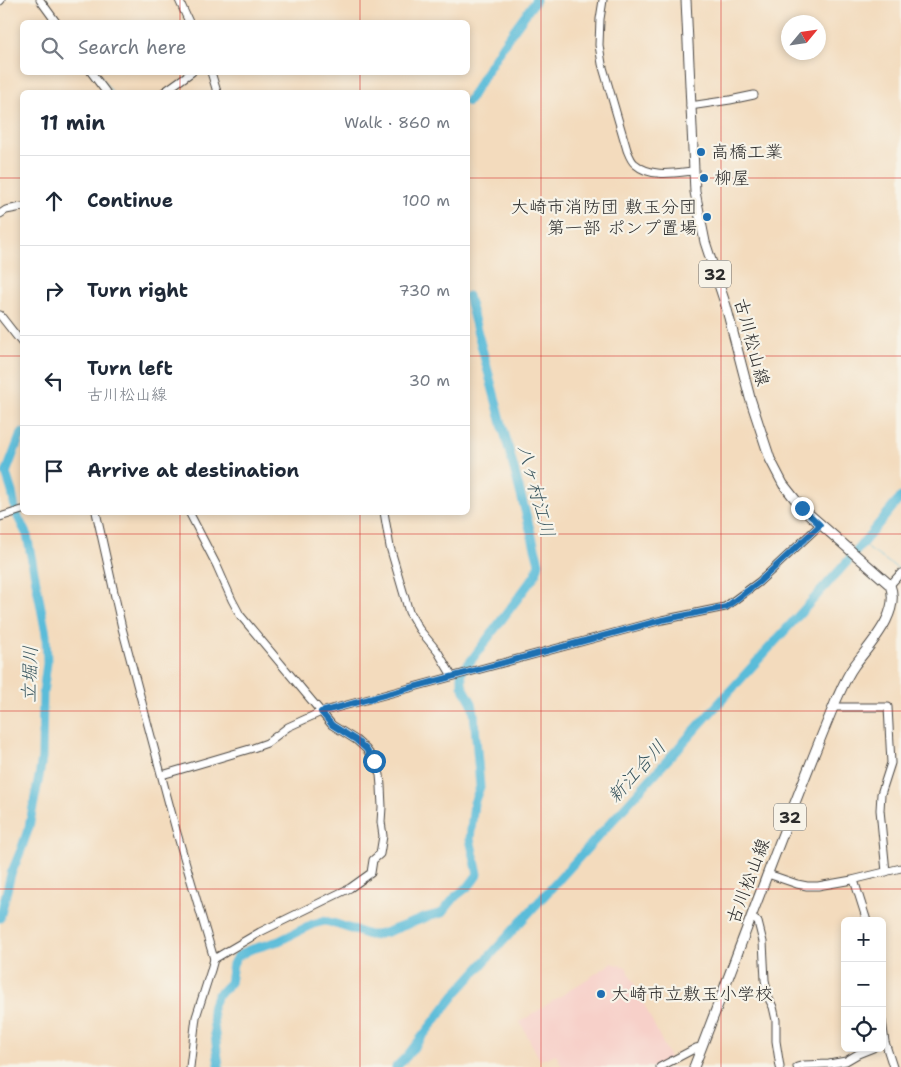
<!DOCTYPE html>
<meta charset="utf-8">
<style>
:root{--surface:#fff;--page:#f6f6f7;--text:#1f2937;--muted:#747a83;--line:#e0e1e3}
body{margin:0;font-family:"Shantell Sans","Klee One",sans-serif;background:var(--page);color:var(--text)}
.controls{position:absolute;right:15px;bottom:15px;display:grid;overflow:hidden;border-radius:8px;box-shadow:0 2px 8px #0003}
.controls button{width:45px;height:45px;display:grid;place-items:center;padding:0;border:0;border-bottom:1px solid var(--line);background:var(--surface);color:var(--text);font:25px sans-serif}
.compass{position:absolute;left:781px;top:15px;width:45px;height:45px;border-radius:50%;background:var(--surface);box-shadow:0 2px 8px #0003;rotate:61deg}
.stop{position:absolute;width:15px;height:15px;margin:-11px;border:4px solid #1f6fb2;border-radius:50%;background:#fff}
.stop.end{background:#1f6fb2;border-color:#fff;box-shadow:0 1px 5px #0008}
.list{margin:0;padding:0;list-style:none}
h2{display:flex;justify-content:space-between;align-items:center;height:65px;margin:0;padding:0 20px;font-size:21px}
h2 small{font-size:16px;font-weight:400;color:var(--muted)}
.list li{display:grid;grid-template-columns:32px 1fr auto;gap:15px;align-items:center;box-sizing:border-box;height:90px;padding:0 20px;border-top:1px solid var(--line)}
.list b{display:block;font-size:19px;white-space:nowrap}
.list p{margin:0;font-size:16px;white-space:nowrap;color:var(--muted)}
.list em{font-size:16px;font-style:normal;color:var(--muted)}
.icon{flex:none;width:28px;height:28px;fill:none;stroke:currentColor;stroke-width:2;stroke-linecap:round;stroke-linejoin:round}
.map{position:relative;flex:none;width:901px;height:1067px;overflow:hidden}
.search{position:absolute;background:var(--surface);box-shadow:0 2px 8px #0003;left:20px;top:20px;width:450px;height:55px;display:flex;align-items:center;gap:12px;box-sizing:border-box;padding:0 18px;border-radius:8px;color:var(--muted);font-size:19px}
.panel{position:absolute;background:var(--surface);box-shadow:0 2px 8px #0003;left:20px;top:90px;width:450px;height:425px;border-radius:8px}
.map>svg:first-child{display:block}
.built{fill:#f7d0c9}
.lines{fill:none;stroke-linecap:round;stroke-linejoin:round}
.stream{stroke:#5abcd9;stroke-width:1}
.river{stroke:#5abcd9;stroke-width:9}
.minor-casing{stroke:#494541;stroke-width:9}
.major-casing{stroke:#494541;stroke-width:11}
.minor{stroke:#fff;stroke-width:7}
.major{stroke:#fff;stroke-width:9}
.route{stroke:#1f6fb2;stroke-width:6}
.grid{fill:none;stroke:#d62828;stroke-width:1;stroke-opacity:0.55}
.poi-dot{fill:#1f6fb2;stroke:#f7f3e8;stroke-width:2}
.labels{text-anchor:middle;stroke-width:4.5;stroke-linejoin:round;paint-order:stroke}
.shield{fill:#f7f3e8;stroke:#686764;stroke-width:1}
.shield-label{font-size:16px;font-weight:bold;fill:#2b2b2b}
.poi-label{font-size:18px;fill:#2b2b2b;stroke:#f7f3e8;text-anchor:start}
.street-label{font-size:18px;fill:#2b2b2b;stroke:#f7f3e8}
.water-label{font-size:19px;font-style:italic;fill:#39565f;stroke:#f7f3e8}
</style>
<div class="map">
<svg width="901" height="1067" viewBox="0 0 901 1067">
<rect width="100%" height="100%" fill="#f7f3e8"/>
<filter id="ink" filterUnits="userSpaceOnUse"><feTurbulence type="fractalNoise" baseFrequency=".02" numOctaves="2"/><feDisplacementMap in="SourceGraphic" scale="10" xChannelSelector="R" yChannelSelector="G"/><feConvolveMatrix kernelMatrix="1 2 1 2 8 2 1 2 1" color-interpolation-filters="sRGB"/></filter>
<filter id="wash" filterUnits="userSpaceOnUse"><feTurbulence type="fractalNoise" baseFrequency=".0096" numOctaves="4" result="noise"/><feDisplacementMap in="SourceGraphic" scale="20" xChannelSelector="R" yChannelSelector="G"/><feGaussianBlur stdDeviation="1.12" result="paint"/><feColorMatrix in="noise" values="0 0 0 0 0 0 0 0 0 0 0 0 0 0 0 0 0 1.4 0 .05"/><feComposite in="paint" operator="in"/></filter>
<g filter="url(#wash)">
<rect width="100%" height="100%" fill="#f3dbbd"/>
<path class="built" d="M612 963 626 967 670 1058 653 1067H562L556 1054 540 1060 520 1022Z"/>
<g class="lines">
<g class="stream">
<path d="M46 0 62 22"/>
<path d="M97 72 112 92"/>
<path d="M861 544 900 570"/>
</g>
<g class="river">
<path d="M468 102 502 46 536 0"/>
<path d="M461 674 462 671 470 662 536 574 539 563 468 296"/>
<path d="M0 918 11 874 21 850 29 827 39 777 42 758 43 693 47 663 46 634 27 535 16 513 12 492 6 473 19 439 22 433"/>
<path d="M219 1067 212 1010 213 1005 217 996 230 983 233 964 235 960 238 956 249 950 279 941 313 924 325 921 333 923 369 935H376L387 932 427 917 442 913 456 896 469 886 478 874 470 839 474 803 480 787 474 713 472 703 462 685V678"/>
<path d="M396 1067 407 1056 458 991 799 615 847 562 901 497"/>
</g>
</g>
</g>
<g filter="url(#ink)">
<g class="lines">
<defs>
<g id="minor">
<path d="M40 0 56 22"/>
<path d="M179 0 189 22"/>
<path d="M603 0 600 19 599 45 602 64 627 150C629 155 631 161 635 164 651 178 674 173 693 171"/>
<path d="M0 1 1 0"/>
<path d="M91 72 106 92"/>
<path d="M211 72 217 92"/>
<path d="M164 92 192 72"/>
<path d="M690 106 730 100 754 95"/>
<path d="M0 214 6 210 22 207"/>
<path d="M0 315 22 343"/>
<path d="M96 512 122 628 176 830 214 959 211 970 196 1017 190 1067"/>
<path d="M189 512 217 566 232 600 240 615 332 725 356 740 366 749 375 761 380 775 381 786 382 807 381 822 383 836 380 854 373 860 371 873 350 888 260 932 214 959"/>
<path d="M384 512 390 547 409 612 419 629 438 652 452 676"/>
<path d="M0 517 22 510"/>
<path d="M890 585 901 573"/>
<path d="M833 707H888L891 763 881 794 880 810 886 872"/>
<path d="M162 775 253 748 267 743 288 727 321 712 662 620 725 607 759 582 820 525"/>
<path d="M768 874 797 884 807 886H818L852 880 901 868"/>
<path d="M854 880 867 921"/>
<path d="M751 917 758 922 763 942 765 980 769 999 773 1007 776 1020V1041L780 1067"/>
<path d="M882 1021 885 1042 893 1067"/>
<path d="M660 1067 696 1048 701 1047"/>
<path d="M797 1067 804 1065 829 1064 846 1061 858 1054 873 1048"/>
</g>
<path id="major" d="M686 0 695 192 705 242 726 306 750 398 770 459 783 484 802 508 890 585C901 613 870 644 854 666 846 677 841 690 835 703 785 823 741 946 694 1067"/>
</defs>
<use href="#minor" class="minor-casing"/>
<use href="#major" class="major-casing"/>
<use href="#minor" class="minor"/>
<use href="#major" class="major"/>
</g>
</g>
<g class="lines" filter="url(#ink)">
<path class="route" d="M374 761 366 749 356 740 332 725 321 712 662 620 726 607 759 582 820 525 802 508"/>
</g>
<path class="grid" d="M180 0V22M360 0V22M541 0V1067M721 0V1067M180 72V92M360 72V92M0 178H22M468 178H901M0 356H22M468 356H901M180 512V1067M360 512V1067M0 534H901M0 711H901M0 889H901"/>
<g class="poi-dot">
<circle cx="701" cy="152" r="5"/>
<circle cx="704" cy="178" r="5"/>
<circle cx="707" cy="217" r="5"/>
<circle cx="601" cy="994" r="5"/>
</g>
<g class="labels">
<g class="shield">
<rect x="699" y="260.5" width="32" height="27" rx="4"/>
<rect x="774" y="803.5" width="32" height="27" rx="4"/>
</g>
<g class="shield-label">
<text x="715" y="280">32</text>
<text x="790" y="823">32</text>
</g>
<g class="poi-label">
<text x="711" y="158">高橋工業</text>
<text x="714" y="184">柳屋</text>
<text x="697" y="213" text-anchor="end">大崎市消防団 敷玉分団<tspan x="697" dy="21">第一部 ポンプ置場</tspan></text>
<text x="611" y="1000">大崎市立敷玉小学校</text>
</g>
<g class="street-label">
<text transform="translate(752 342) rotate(75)" y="6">古川松山線</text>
<text transform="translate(748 881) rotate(-69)" y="6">古川松山線</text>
</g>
<g class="water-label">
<text transform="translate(537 491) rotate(75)" y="7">八ヶ村江川</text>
<text transform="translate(29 674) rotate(-88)" y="7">立堀川</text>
<text transform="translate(636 771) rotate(-48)" y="7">新江合川</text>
</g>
</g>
</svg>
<div class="controls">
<button>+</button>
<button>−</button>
<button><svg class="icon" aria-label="locate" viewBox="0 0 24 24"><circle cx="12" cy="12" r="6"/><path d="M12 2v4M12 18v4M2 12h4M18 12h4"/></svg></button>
</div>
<svg class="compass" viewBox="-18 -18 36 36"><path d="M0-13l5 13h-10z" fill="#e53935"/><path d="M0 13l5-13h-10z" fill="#747a83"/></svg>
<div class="stop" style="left:374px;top:761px"></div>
<div class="stop end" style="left:802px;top:508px"></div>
<div class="search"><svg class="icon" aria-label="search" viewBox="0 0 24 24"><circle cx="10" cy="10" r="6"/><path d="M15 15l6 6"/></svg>Search here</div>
<section class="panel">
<h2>11 min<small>Walk · 860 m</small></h2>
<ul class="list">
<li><svg class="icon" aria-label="ahead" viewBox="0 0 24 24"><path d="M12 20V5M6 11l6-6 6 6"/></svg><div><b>Continue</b></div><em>100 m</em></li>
<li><svg class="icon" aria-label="right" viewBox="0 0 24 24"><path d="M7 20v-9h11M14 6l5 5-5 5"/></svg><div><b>Turn right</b></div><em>730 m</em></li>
<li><svg class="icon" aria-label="left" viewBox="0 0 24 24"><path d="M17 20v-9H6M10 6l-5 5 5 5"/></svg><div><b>Turn left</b><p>古川松山線</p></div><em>30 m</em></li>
<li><svg class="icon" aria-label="arrive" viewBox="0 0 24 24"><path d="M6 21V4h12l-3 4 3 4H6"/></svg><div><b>Arrive at destination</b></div></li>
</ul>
</section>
</div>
